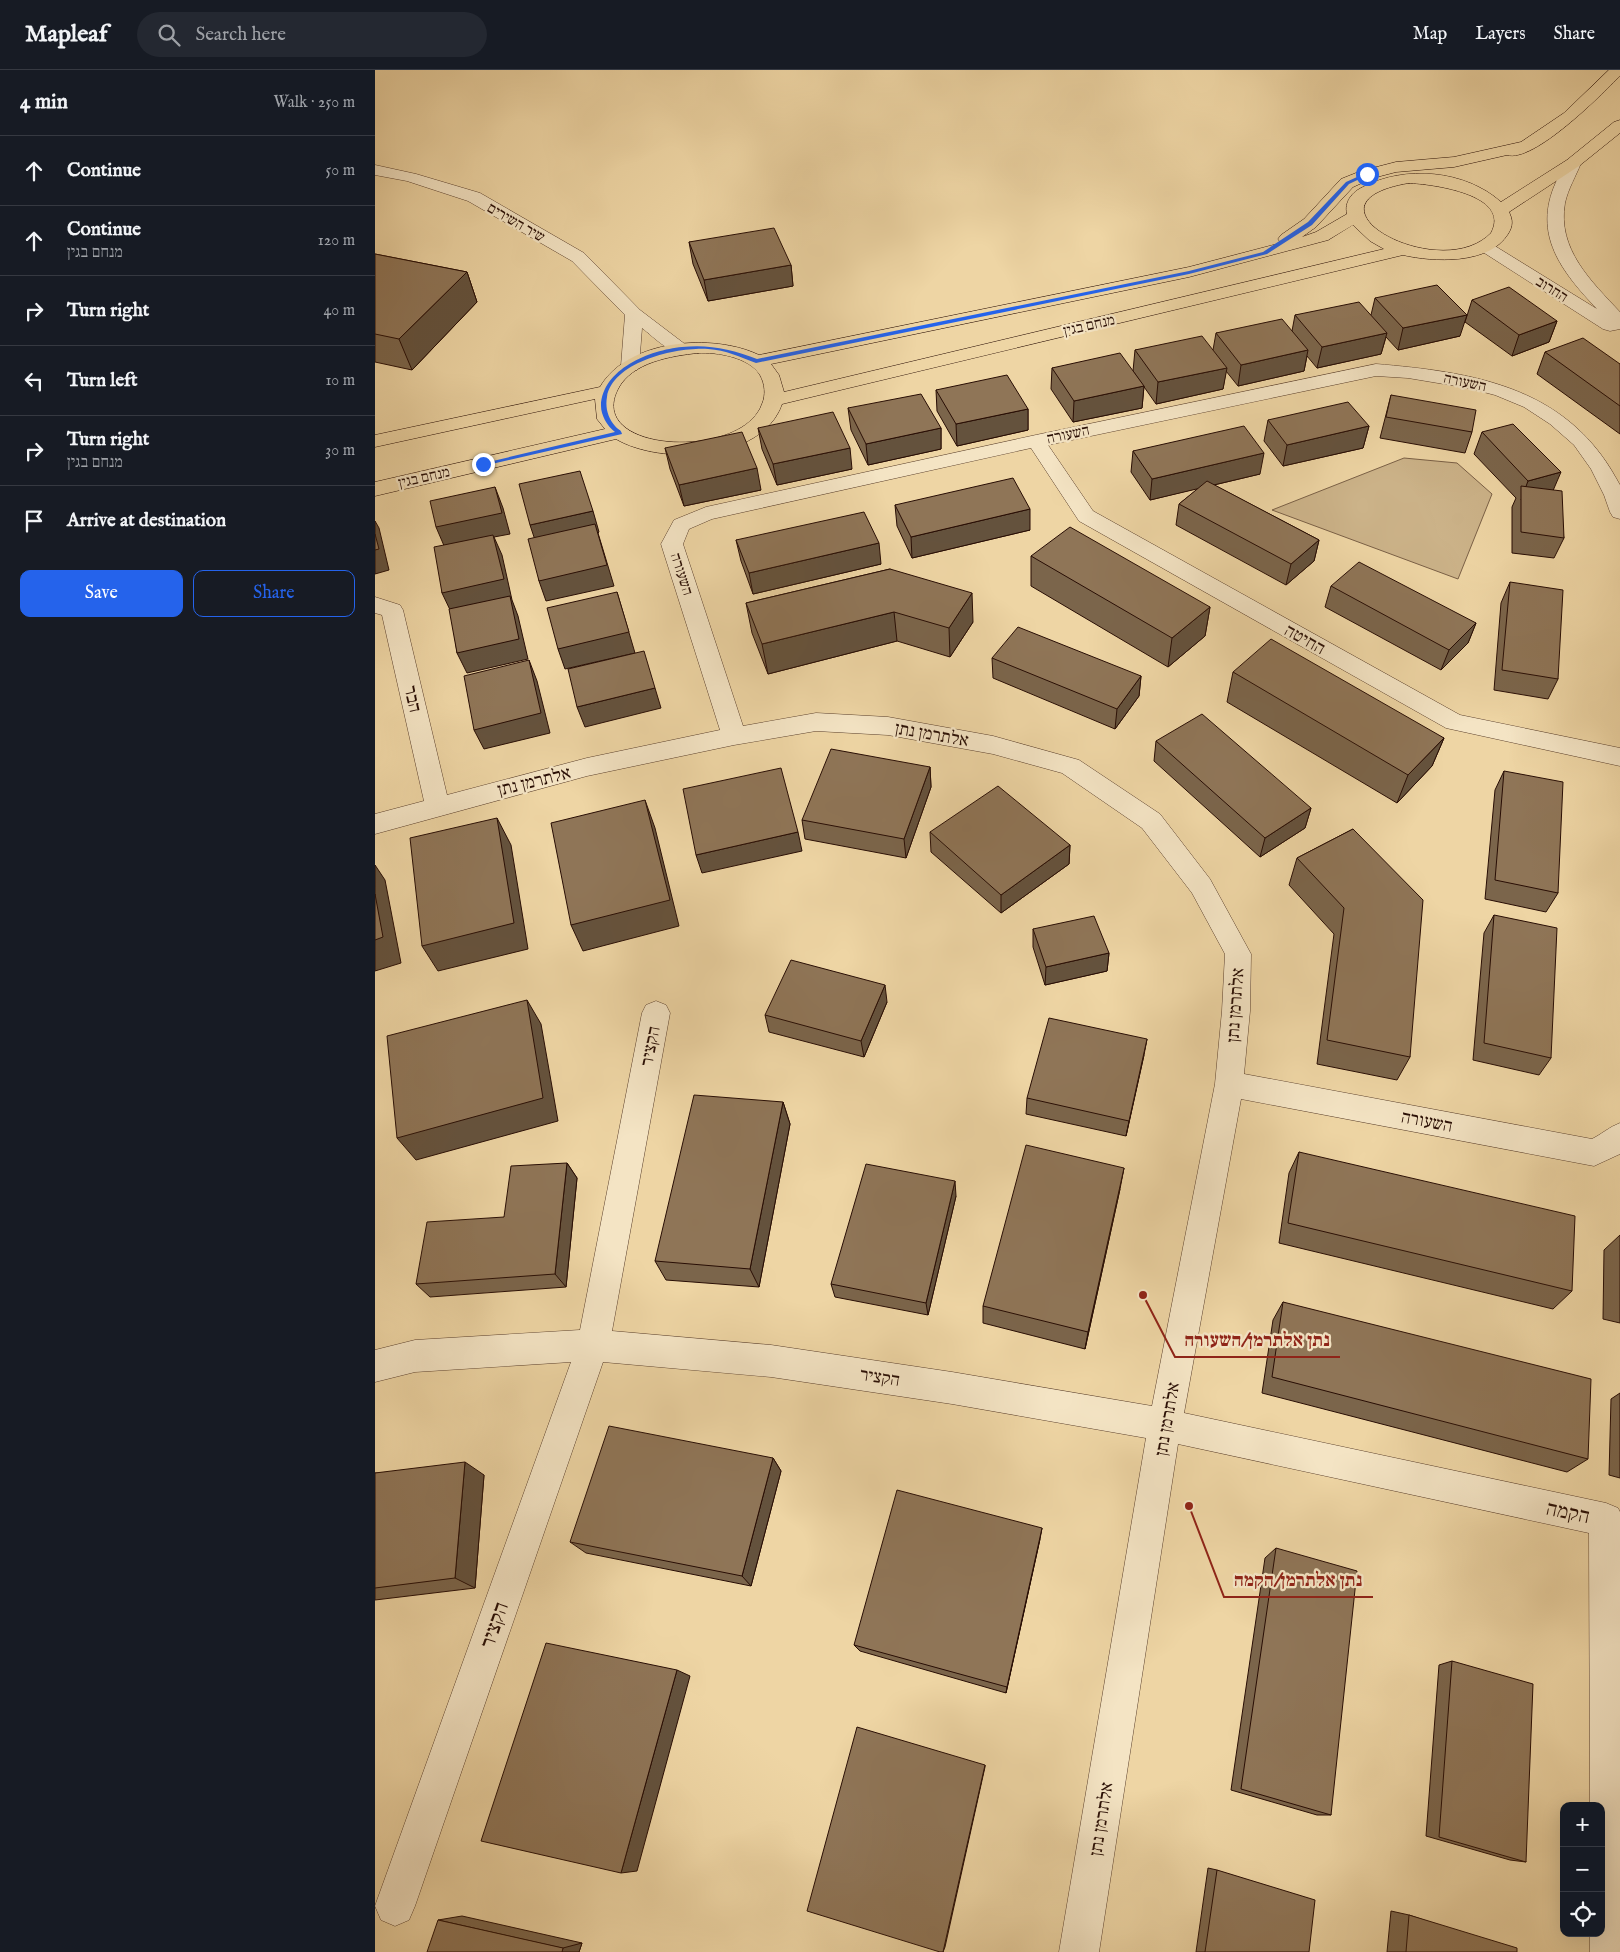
<!DOCTYPE html>
<meta charset="utf-8">
<style>
:root{--surface:#171b24;--page:#242831;--text:#f1f3f6;--muted:#9ea1a6;--line:#363941;--accent:#2563eb}
body{margin:0;font-family:"IM FELL English","Frank Ruhl Libre",serif;background:var(--page);color:var(--text)}
.controls{position:absolute;right:15px;bottom:15px;display:grid;overflow:hidden;border-radius:10px;box-shadow:0 5px 20px #0002}
.controls button{width:45px;height:45px;display:grid;place-items:center;padding:0;border:0;border-bottom:1px solid var(--line);background:var(--surface);color:var(--text);font:25px sans-serif}
.stop{position:absolute;width:15px;height:15px;margin:-11px;border:4px solid #2563eb;border-radius:50%;background:#fff}
.stop.end{background:#2563eb;border-color:#fff;box-shadow:0 1px 5px #0008}
.list{margin:0;padding:0;list-style:none}
h2{display:flex;justify-content:space-between;align-items:center;height:65px;margin:0;padding:0 20px;font-size:21px}
h2 small{font-size:16px;font-weight:400;color:var(--muted)}
.list li{display:grid;grid-template-columns:32px 1fr auto;gap:15px;align-items:center;box-sizing:border-box;height:70px;padding:0 20px;border-top:1px solid var(--line)}
.list b{display:block;font-size:19px;white-space:nowrap}
.list p{margin:0;font-size:16px;white-space:nowrap;color:var(--muted)}
.list em{font-size:16px;font-style:normal;color:var(--muted)}
.actions{display:flex;gap:10px;padding:15px 20px}
.actions a{flex:1;padding:11px 0;border:1px solid var(--accent);border-radius:10px;text-align:center;font-size:18px;color:var(--accent)}
.actions .main{background:var(--accent);color:#fff}
.icon{flex:none;width:28px;height:28px;fill:none;stroke:currentColor;stroke-width:2;stroke-linecap:round;stroke-linejoin:round}
.map{position:relative;flex:none;width:1245px;height:1882px;overflow:hidden}
header{display:flex;align-items:center;gap:30px;box-sizing:border-box;height:70px;padding:0 25px;background:var(--surface);border-bottom:1px solid var(--line)}
header strong{font-size:24px}
nav{display:flex;gap:28px;margin-inline-start:auto;font-size:18px}
.search{width:350px;height:45px;background:var(--page);display:flex;align-items:center;gap:12px;box-sizing:border-box;padding:0 18px;border-radius:28px;color:var(--muted);font-size:19px}
main{display:flex}
aside{flex:1;background:var(--surface)}
.map>svg:first-child{display:block}
.green{fill:#ccb389;stroke:#7a6046}
.lines{fill:none;stroke-linecap:round;stroke-linejoin:round}
.minor-casing{stroke:#5a3f2c;stroke-width:1}
.major-casing{stroke:#280d04;stroke-width:1}
.minor{fill:#f4e4c4;fill-rule:evenodd}
.major{fill:#eed5a4;fill-rule:evenodd}
.wall{fill:#7b654b;stroke:#280d04}
.shaded-wall{fill:#64523d;stroke:#280d04}
.building{fill:#8f7557;stroke:#280d04}
.route{fill:#2563eb}
.labels{text-anchor:middle;stroke-width:4.5;stroke-linejoin:round;paint-order:stroke}
.far-street-label{font-size:15px;fill:#280d04;stroke:#f4e4c4}
.street-label{font-size:18px;fill:#280d04;stroke:#f4e4c4}
.near-street-label{font-size:21px;fill:#280d04;stroke:#f4e4c4}
.leader{fill:none;stroke:#8f2418;stroke-width:2}
.callout-dot{fill:#8f2418;stroke:#f4e4c4;stroke-width:2}
.callout-label{font-size:19px;text-anchor:middle;font-weight:bold;fill:#8f2418;stroke:#f4e4c4;stroke-width:4.5;stroke-linejoin:round;paint-order:stroke}
</style>
<header>
<strong>Mapleaf</strong>
<div class="search"><svg class="icon" aria-label="search" viewBox="0 0 24 24"><circle cx="10" cy="10" r="6"/><path d="M15 15l6 6"/></svg>Search here</div>
<nav><a>Map</a><a>Layers</a><a>Share</a></nav>
</header>
<main>
<aside>
<h2>4 min<small>Walk · 250 m</small></h2>
<ul class="list">
<li><svg class="icon" aria-label="ahead" viewBox="0 0 24 24"><path d="M12 20V5M6 11l6-6 6 6"/></svg><div><b>Continue</b></div><em>50 m</em></li>
<li><svg class="icon" aria-label="ahead" viewBox="0 0 24 24"><path d="M12 20V5M6 11l6-6 6 6"/></svg><div><b>Continue</b><p>מנחם בגין</p></div><em>120 m</em></li>
<li><svg class="icon" aria-label="right" viewBox="0 0 24 24"><path d="M7 20v-9h11M14 6l5 5-5 5"/></svg><div><b>Turn right</b></div><em>40 m</em></li>
<li><svg class="icon" aria-label="left" viewBox="0 0 24 24"><path d="M17 20v-9H6M10 6l-5 5 5 5"/></svg><div><b>Turn left</b></div><em>10 m</em></li>
<li><svg class="icon" aria-label="right" viewBox="0 0 24 24"><path d="M7 20v-9h11M14 6l5 5-5 5"/></svg><div><b>Turn right</b><p>מנחם בגין</p></div><em>30 m</em></li>
<li><svg class="icon" aria-label="arrive" viewBox="0 0 24 24"><path d="M6 21V4h12l-3 4 3 4H6"/></svg><div><b>Arrive at destination</b></div></li>
</ul>
<div class="actions"><a class="main">Save</a><a>Share</a></div>
</aside>
<div class="map">
<svg width="1245" height="1882" viewBox="0 0 1245 1882">
<rect width="100%" height="100%" fill="#eed5a4"/>
<filter id="stains"><feTurbulence type="fractalNoise" baseFrequency=".004" numOctaves="4"/><feColorMatrix values="0 0 0 0 .2 0 0 0 0 .09 0 0 0 0 .02 0 0 0 .5 -.17"/></filter>
<radialGradient id="worn" r=".72"><stop offset=".6" stop-color="#630" stop-opacity="0"/><stop offset="1" stop-color="#630" stop-opacity=".3"/></radialGradient>
<path class="green" d="M1029 388 1082 393 1117 424 1083 509 897 440Z"/>
<g class="lines">
<defs>
<g id="minor">
<path d="M1198 88 1206 93C1201 106 1193 119 1190 133 1182 179 1216 211 1245 242V259L1235 261 1228 259 1100 177 1103 173H1115L1222 239C1187 202 1157 165 1181 112 1185 103 1188 91 1198 88Z"/>
<path d="M0 95 41 104 105 123 209 183 265 240 315 278 313 282C296 286 280 268 267 258L264 296 262 300H248L246 296 250 245 197 191 93 131 32 111 0 105Z"/>
<path d="M1001 294C1097 302 1190 316 1241 408L1245 415V449L1238 447 1235 442 1229 425 1216 399 1199 375 1175 354 1149 337 1120 325 1093 318 1033 308 1001 306 673 375 718 441 1085 645 1245 678V696L1071 658 704 451 656 378 337 449 314 459 308 474 368 656 441 643 513 647 618 666 704 690 785 744 835 809 876 884 875 941 869 1004 1217 1069C1227 1064 1234 1057 1245 1053V1084L1219 1096 866 1029 809 1343 1231 1433 1243 1438 1245 1442V1882H1215V1863H1226V1736H1215L1214 1463 803 1374 724 1882H684L771 1368 577 1334 396 1307 228 1292 40 1836 34 1850 20 1856 6 1850 0 1836 196 1292 40 1302 0 1312V1280L40 1270 205 1260 267 943 271 935 281 931 291 935 295 943 237 1261 396 1275 577 1302 777 1336 840 1014 847 941 850 884 817 823 767 758 687 703 618 684 513 665 441 661 359 675 212 706 0 764V744L49 731 7 545 0 543V527L25 535 28 540 72 725 212 688 345 660 286 474 299 450 331 437 661 365Z"/>
</g>
<path id="major" d="M1234 0H1245V6C1226 25 1159 93 1132 85L1079 97 1021 102 998 108 978 117 941 157 927 167 941 162 972 144C969 132 977 122 988 117 1030 95 1090 100 1126 132L1192 90 1239 52 1245 50V63L1204 96 1134 142C1138 150 1138 156 1133 164 1114 195 1058 192 1028 185L407 334C387 392 285 395 241 369L0 426V412L230 359 222 349 220 329 0 377V365L225 317C253 269 338 263 384 285L814 197 906 173 903 169 906 165 929 149 966 109 986 101 1021 92 1079 87 1146 72 1189 43ZM1034 113C1056 114 1137 124 1116 163 1065 216 914 133 1034 113ZM978 155 995 171 1009 179 409 322 404 305 396 294 814 207 953 170ZM323 283C342 282 374 287 385 305 390 314 391 325 387 334 367 391 210 383 243 319 257 292 296 286 323 283Z"/>
</defs>
<use href="#minor" class="minor-casing"/>
<use href="#major" class="major-casing"/>
<use href="#minor" class="minor"/>
<use href="#major" class="major"/>
</g>
<g class="wall">
<path d="M314 172 416 195 418 216 333 231 318 194Z"/>
<path d="M0 184 92 202 102 232 37 300 0 292Z"/>
<path d="M1000 228 1085 266 1023 280 1011 267 1006 284 942 298 932 286 929 301 863 316 851 301 848 319 781 334 758 301 760 280H838L841 263 917 261 920 245H996Z"/>
<path d="M1097 230 1182 251 1174 272 1137 286 1090 252Z"/>
<path d="M1170 282 1245 294V364L1162 304Z"/>
<path d="M677 298 769 316 767 338 698 352 676 319Z"/>
<path d="M561 320 653 339V360L582 376 562 341Z"/>
<path d="M1016 325 1097 362 1090 383 1005 368Z"/>
<path d="M473 338 566 358V379L493 395 476 360Z"/>
<path d="M893 350 994 356 988 378 908 396 889 371Z"/>
<path d="M383 358 477 399 402 415 387 379Z"/>
<path d="M1107 362 1178 420 1189 468 1179 488 1137 483V437L1141 428 1099 384Z"/>
<path d="M290 378 386 420 309 436 295 399Z"/>
<path d="M758 381 885 404 839 415 944 470 939 491 911 515 801 455 804 434 824 418 775 430 756 402Z"/>
<path d="M520 435 655 460 537 488 522 456Z"/>
<path d="M361 470 506 494 378 524 366 491Z"/>
<path d="M656 486 835 537 830 566 793 597 656 516Z"/>
<path d="M515 499 598 552 575 587 522 571 393 604 377 563 371 533Z"/>
<path d="M1135 512 1183 609 1173 629 1119 620 1126 533Z"/>
<path d="M956 516 1101 553 1093 573 1066 600 950 537Z"/>
<path d="M617 588 766 606 764 626 740 659 618 608Z"/>
<path d="M858 602 1069 668 1057 696 1022 733 852 632Z"/>
<path d="M781 671 936 738 930 758 885 787 779 691Z"/>
<path d="M555 697 556 717 531 788 430 769 427 750Z"/>
<path d="M1129 701 1183 823 1171 842 1110 829 1120 720Z"/>
<path d="M978 759 1035 987 1022 1010 942 994 959 864 914 815 922 788Z"/>
<path d="M555 762 695 775 694 794 626 843 556 782Z"/>
<path d="M1119 845 1176 988 1164 1005 1098 990 1109 863Z"/>
<path d="M658 859 734 883 732 901 670 915 658 877Z"/>
<path d="M512 932 489 987 394 962 390 945Z"/>
<path d="M769 985 751 1066 651 1044 652 1028Z"/>
<path d="M408 1032 415 1054 384 1217 291 1210 280 1191Z"/>
<path d="M924 1082 1197 1221 1178 1239 904 1173 914 1103Z"/>
<path d="M192 1093 202 1108 191 1217 55 1227 41 1214 129 1147Z"/>
<path d="M745 1119 710 1279 608 1253V1236Z"/>
<path d="M581 1126 553 1245 460 1227 456 1214Z"/>
<path d="M1245 1165V1253L1228 1249 1229 1180Z"/>
<path d="M908 1232 1213 1389 1192 1402 887 1323 898 1250Z"/>
<path d="M1245 1323V1408L1234 1405 1236 1329Z"/>
<path d="M398 1388 406 1401 376 1516 211 1483 195 1472Z"/>
<path d="M0 1403 109 1405 100 1518 0 1530Z"/>
<path d="M665 1469 631 1623 485 1581 479 1575Z"/>
<path d="M901 1478 956 1745H942L856 1720 890 1488Z"/>
<path d="M1077 1591 1151 1792 1135 1790 1051 1766 1064 1595Z"/>
<path d="M833 1798 842 1800 934 1882H821Z"/>
<path d="M1016 1841 1034 1845 1142 1882H1012Z"/>
<path d="M87 1846 207 1873 204 1882 63 1850Z"/>
</g>
<g class="shaded-wall">
<path d="M416 195 418 216 333 231 329 210Z"/>
<path d="M92 202 102 232 37 300 24 269Z"/>
<path d="M1092 245 1085 266 1023 280 1028 258Z"/>
<path d="M1182 251 1174 272 1137 286 1144 265Z"/>
<path d="M1012 263 1006 284 942 298 947 277Z"/>
<path d="M933 280 929 301 863 316 866 295Z"/>
<path d="M852 298 848 319 781 334 783 312Z"/>
<path d="M769 316 767 338 698 352 699 331Z"/>
<path d="M653 339V360L582 376 581 354Z"/>
<path d="M994 356 988 378 908 396 912 375Z"/>
<path d="M566 358V379L493 395 491 374Z"/>
<path d="M475 378 477 399 402 415 398 394Z"/>
<path d="M889 383 885 404 775 430 777 409Z"/>
<path d="M382 398 386 420 309 436 304 415Z"/>
<path d="M1186 402 1177 423 1146 430 1153 411Z"/>
<path d="M120 417 128 438 135 464 119 467 127 485 137 530 143 546 153 589 92 603 82 583 77 544 67 523 70 478 61 457Z"/>
<path d="M655 439V460L537 488 536 467Z"/>
<path d="M218 441 224 462 223 463 239 516 171 531 164 511 162 476 155 455Z"/>
<path d="M0 451 4 458 14 500 0 504Z"/>
<path d="M944 470 939 491 911 515 916 494Z"/>
<path d="M504 473 506 494 378 524 374 503Z"/>
<path d="M242 522 260 583 190 599 183 579Z"/>
<path d="M597 523 598 552 575 587 574 558Z"/>
<path d="M835 537 830 566 793 597 797 568Z"/>
<path d="M519 542 522 571 393 604 387 574Z"/>
<path d="M1101 553 1093 573 1066 600 1074 580Z"/>
<path d="M154 590 162 611 175 663 109 679 99 660Z"/>
<path d="M766 606 764 626 740 659 742 639Z"/>
<path d="M280 618 286 638 210 657 202 637Z"/>
<path d="M1069 668 1057 696 1022 733 1033 705Z"/>
<path d="M555 697 556 717 531 788 529 769Z"/>
<path d="M270 730 280 758 304 856 208 881 196 855Z"/>
<path d="M936 738 930 758 885 787 890 768Z"/>
<path d="M122 748 136 775 153 879 63 901 47 876Z"/>
<path d="M423 762 427 781 327 803 321 785Z"/>
<path d="M695 775 694 794 626 843V825Z"/>
<path d="M0 795 10 810 26 893 0 901Z"/>
<path d="M734 883 732 901 670 915 671 897Z"/>
<path d="M510 915 512 932 489 987 486 971Z"/>
<path d="M152 930 166 954 183 1051 41 1090 22 1068Z"/>
<path d="M772 969 769 985 751 1066 754 1051Z"/>
<path d="M408 1032 415 1054 384 1217 375 1199Z"/>
<path d="M192 1093 202 1108 191 1217 180 1204Z"/>
<path d="M749 1098 745 1119 710 1279 713 1262Z"/>
<path d="M580 1111 581 1126 553 1245 551 1233Z"/>
<path d="M398 1388 406 1401 376 1516 367 1506Z"/>
<path d="M90 1392 109 1405 100 1518 80 1508Z"/>
<path d="M667 1458 665 1469 631 1623 632 1617Z"/>
<path d="M302 1600 315 1606 262 1801 246 1803Z"/>
<path d="M610 1695V1697L570 1877 568 1882Z"/>
<path d="M207 1873 204 1882H187L188 1878Z"/>
</g>
<g class="building">
<path d="M399 158 416 195 329 210 314 172Z"/>
<path d="M0 184 92 202 24 269 0 264Z"/>
<path d="M1062 215 1092 245 1028 258 1000 228Z"/>
<path d="M1134 217 1182 251 1144 265 1097 230Z"/>
<path d="M984 232 1012 263 947 277 920 245Z"/>
<path d="M907 249 933 280 866 295 841 263Z"/>
<path d="M827 266 852 298 783 312 760 280Z"/>
<path d="M1208 268 1245 294V336L1170 282Z"/>
<path d="M745 283 769 316 699 331 677 298Z"/>
<path d="M632 305 653 339 581 354 561 320Z"/>
<path d="M546 324 566 358 491 374 473 338Z"/>
<path d="M1016 325 1101 340 1097 362 1011 347Z"/>
<path d="M973 332 994 356 912 375 893 350Z"/>
<path d="M458 342 475 378 398 394 383 358Z"/>
<path d="M1138 354 1186 402 1153 411 1107 362Z"/>
<path d="M869 356 889 383 777 409 758 381Z"/>
<path d="M367 362 382 398 304 415 290 378Z"/>
<path d="M205 401 218 441 155 455 144 414Z"/>
<path d="M638 408 655 439 536 467 520 435Z"/>
<path d="M832 411 944 470 916 494 804 434Z"/>
<path d="M1146 416 1187 421 1189 468 1146 462Z"/>
<path d="M120 417 127 443 61 457 55 431Z"/>
<path d="M489 442 504 473 374 503 361 470Z"/>
<path d="M220 454 232 495 164 511 153 469Z"/>
<path d="M695 457 835 537 797 568 656 486Z"/>
<path d="M0 464 4 479 0 480Z"/>
<path d="M118 465 129 509 67 523 59 477Z"/>
<path d="M984 492 1101 553 1074 580 956 516Z"/>
<path d="M515 499 597 523 574 558 519 542 387 574 371 533Z"/>
<path d="M1135 512 1188 520 1183 609 1127 600Z"/>
<path d="M242 522 254 562 183 579 172 538Z"/>
<path d="M135 526 144 569 82 583 74 539Z"/>
<path d="M643 557 766 606 742 639 617 588Z"/>
<path d="M896 569 1069 668 1033 705 858 602Z"/>
<path d="M269 581 280 618 202 637 193 599Z"/>
<path d="M154 590 166 643 99 660 89 606Z"/>
<path d="M827 644 936 738 890 768 781 671Z"/>
<path d="M456 679 555 697 529 769 427 750Z"/>
<path d="M406 698 423 762 321 785 308 719Z"/>
<path d="M1129 701 1188 712 1183 823 1120 810Z"/>
<path d="M623 716 695 775 626 825 555 762Z"/>
<path d="M270 730 295 830 196 855 176 753Z"/>
<path d="M122 748 139 853 47 876 35 768Z"/>
<path d="M978 759 1048 830 1035 987 952 970 969 838 922 788Z"/>
<path d="M0 824 8 867 0 870Z"/>
<path d="M1119 845 1182 858 1176 988 1109 973Z"/>
<path d="M719 846 734 883 671 897 658 859Z"/>
<path d="M416 890 510 915 486 971 390 945Z"/>
<path d="M152 930 168 1028 22 1068 12 966Z"/>
<path d="M674 948 772 969 754 1051 652 1028Z"/>
<path d="M319 1025 408 1032 375 1199 280 1191Z"/>
<path d="M651 1075 749 1098 713 1262 608 1236Z"/>
<path d="M924 1082 1200 1146 1197 1221 913 1153Z"/>
<path d="M192 1093 180 1204 41 1214 52 1152 129 1147 136 1096Z"/>
<path d="M491 1094 580 1111 551 1233 456 1214Z"/>
<path d="M908 1232 1216 1309 1213 1389 897 1307Z"/>
<path d="M234 1356 398 1388 367 1506 195 1472Z"/>
<path d="M90 1392 80 1508 0 1518V1403Z"/>
<path d="M522 1420 667 1458 632 1617 479 1575Z"/>
<path d="M901 1478 982 1501 956 1745 866 1719Z"/>
<path d="M171 1573 302 1600 246 1803 106 1771Z"/>
<path d="M1077 1591 1158 1614 1151 1792 1064 1767Z"/>
<path d="M482 1657 610 1695 568 1882H565L432 1841Z"/>
<path d="M842 1800 940 1830 934 1882H830Z"/>
<path d="M1034 1845 1142 1878V1882H1031Z"/>
<path d="M63 1850 188 1878 187 1882H52Z"/>
</g>
<path class="route" d="M991 103 995 104 974 114 937 155 892 184 814 204 381 293C365 287 351 280 333 279 303 277 238 291 232 327 230 338 233 348 240 356 243 360 246 359 247 364L108 396 105 394 240 362C232 356 226 345 226 336 227 299 275 280 307 277 333 274 357 279 382 289L814 201 888 182 933 152 971 112Z"/>
<g class="labels">
<g class="far-street-label">
<text transform="translate(141 152) rotate(30)" y="5">שיר השירים</text>
<text transform="translate(1177 219) rotate(32)" y="5">החרוב</text>
<text transform="translate(714 255) rotate(-13)" y="5">מנחם בגין</text>
<text transform="translate(1090 312) rotate(12)" y="5">השעורה</text>
<text transform="translate(693 364) rotate(-12)" y="5">השעורה</text>
<text transform="translate(49 407) rotate(-13)" y="5">מנחם בגין</text>
<text transform="translate(307 504) rotate(72)" y="5">השעורה</text>
</g>
<g class="street-label">
<text transform="translate(930 569) rotate(29)" y="6">החיטה</text>
<text transform="translate(38 629) rotate(77)" y="6">הבר</text>
<text transform="translate(557 664) rotate(10)" y="6">אלתרמן נתן</text>
<text transform="translate(159 711) rotate(-14)" y="6">אלתרמן נתן</text>
<text transform="translate(860 935) rotate(-86)" y="6">אלתרמן נתן</text>
<text transform="translate(275 976) rotate(-79)" y="6">הקציר</text>
<text transform="translate(1052 1051) rotate(11)" y="6">השעורה</text>
<text transform="translate(505 1307) rotate(9)" y="6">הקציר</text>
<text transform="translate(792 1349) rotate(-80)" y="6">אלתרמן נתן</text>
<text transform="translate(726 1749) rotate(-81)" y="6">אלתרמן נתן</text>
</g>
<g class="near-street-label">
<text transform="translate(1193 1442) rotate(12)" y="7">הקמה</text>
<text transform="translate(119 1555) rotate(-71)" y="7">הקציר</text>
</g>
</g>
<path class="leader" d="M768 1225L800 1287H965M814 1436L849 1527H998"/>
<g class="callout-dot">
<circle cx="768" cy="1225" r="5"/>
<circle cx="814" cy="1436" r="5"/>
</g>
<g class="callout-label">
<text x="882" y="1276">נתן אלתרמן/השעורה</text>
<text x="923" y="1516">נתן אלתרמן/הקמה</text>
</g>
<rect width="100%" height="100%" filter="url(#stains)"/>
<rect width="100%" height="100%" fill="url(#worn)"/>
</svg>
<div class="controls">
<button>+</button>
<button>−</button>
<button><svg class="icon" aria-label="locate" viewBox="0 0 24 24"><circle cx="12" cy="12" r="6"/><path d="M12 2v4M12 18v4M2 12h4M18 12h4"/></svg></button>
</div>
<div class="stop" style="left:992px;top:104px"></div>
<div class="stop end" style="left:108px;top:394px"></div>
</div>
</main>
